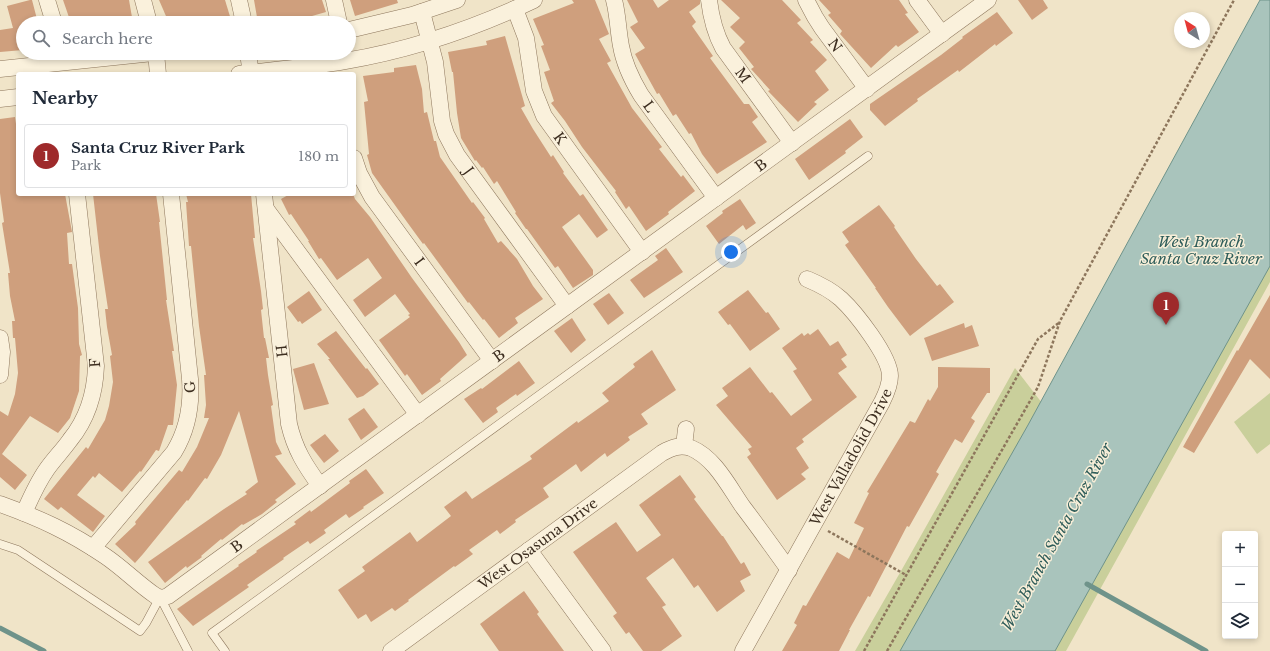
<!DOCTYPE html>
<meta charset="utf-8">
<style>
:root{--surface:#fff;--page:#f6f6f7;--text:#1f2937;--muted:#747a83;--line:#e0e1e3;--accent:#9e2a2b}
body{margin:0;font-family:"Libre Baskerville",serif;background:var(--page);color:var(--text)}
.controls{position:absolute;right:12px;bottom:12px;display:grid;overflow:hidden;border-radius:4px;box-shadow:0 2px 6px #0003}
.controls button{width:36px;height:36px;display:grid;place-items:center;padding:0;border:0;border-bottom:1px solid var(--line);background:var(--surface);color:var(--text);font:20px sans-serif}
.compass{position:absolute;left:1174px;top:12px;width:36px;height:36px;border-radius:50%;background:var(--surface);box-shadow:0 2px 6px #0003;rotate:324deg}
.you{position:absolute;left:731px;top:252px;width:14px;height:14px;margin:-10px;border:3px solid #fff;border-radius:50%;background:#1a73e8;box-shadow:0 0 0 6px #1a73e833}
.badge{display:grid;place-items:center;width:26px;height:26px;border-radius:50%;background:var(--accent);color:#fff;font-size:13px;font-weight:700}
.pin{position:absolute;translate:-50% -33px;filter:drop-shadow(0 1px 2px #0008)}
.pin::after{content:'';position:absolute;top:21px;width:14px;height:12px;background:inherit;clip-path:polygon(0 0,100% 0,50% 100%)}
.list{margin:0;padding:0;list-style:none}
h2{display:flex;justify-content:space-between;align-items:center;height:52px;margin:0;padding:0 16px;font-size:17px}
h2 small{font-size:13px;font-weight:400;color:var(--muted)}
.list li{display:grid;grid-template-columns:26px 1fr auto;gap:12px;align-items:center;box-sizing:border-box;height:64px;margin:0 8px 8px;padding:0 8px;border:1px solid var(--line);border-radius:4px}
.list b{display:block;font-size:15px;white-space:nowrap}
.list p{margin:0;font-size:13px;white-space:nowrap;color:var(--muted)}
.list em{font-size:13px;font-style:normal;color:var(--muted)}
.icon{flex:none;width:22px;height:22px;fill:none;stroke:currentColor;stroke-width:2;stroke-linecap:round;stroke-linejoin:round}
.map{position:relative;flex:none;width:1270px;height:651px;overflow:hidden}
.search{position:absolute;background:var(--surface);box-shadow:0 2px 6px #0003;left:16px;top:16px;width:340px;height:44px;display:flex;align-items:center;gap:10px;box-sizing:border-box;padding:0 14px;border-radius:22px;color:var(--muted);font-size:15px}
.panel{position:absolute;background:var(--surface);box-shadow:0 2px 6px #0003;left:16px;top:72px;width:340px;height:124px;border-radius:4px}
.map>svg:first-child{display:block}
.green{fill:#c9cf9b}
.water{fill:#a9c4bc;stroke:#6f938a}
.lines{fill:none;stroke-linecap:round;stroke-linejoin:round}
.stream{stroke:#6f938a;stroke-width:5}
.building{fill:#cf9f7d}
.lane-casing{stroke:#8d765c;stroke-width:9}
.street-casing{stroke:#8d765c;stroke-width:17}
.path{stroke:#8d765c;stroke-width:2.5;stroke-dasharray:3 2;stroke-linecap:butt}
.lane{stroke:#faf1dc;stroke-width:8}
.street{stroke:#faf1dc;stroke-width:16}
.labels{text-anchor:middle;stroke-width:3;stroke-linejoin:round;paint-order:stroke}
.street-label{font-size:14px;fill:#3d2e20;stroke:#f7eed8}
.water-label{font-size:15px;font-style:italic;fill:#2f5d5a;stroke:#f7eed8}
</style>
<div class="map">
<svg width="1270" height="651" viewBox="0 0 1270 651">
<rect width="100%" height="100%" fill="#f0e4c8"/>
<g class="green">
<path d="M1270 0V282L1066 651H855L905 564 1015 368 1042 403Z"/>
<path d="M1270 393V444L1257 454 1234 422Z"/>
</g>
<path class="water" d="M1260 0H1270V266L1055 651H900L1028 425Z"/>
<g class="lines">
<g class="stream">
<path d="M1087 584 1206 651"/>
<path d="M0 628 44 651"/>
</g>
</g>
<g class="building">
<path d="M30 0H32L38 23H23V50L0 52V30L13 28 7 6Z"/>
<path d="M63 0H129L133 23H71Z"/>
<path d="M159 0H225L232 23H169Z"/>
<path d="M254 0H322L326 12 298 20 297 18 276 23H258Z"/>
<path d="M350 0H397L398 3 355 16Z"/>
<path d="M572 0H595L609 34 599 39 611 61 607 63 632 108 662 147 659 149 681 177 683 175 695 191 668 212 669 214 646 231 629 206 626 209 615 192 616 191 582 147 565 121 551 103 554 101 544 72 550 70 541 46 544 45 533 19 574 3Z"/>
<path d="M627 0H653L658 8 669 0H700V4L689 12 696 22 692 26 713 56 710 58 744 104H749L758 117 752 122 767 142 717 174 702 154 691 133 689 134 676 114 673 116 659 93 657 94 635 54 645 48 630 27 638 22Z"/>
<path d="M721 0H782L801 20 797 23 813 40 810 42 827 60 815 71 829 90 814 102 817 104 798 122 768 91 770 90 751 69 754 67 739 48 745 42 730 27 740 18Z"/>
<path d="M819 0H899L908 13 905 14 919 32 898 47 896 45 871 68 840 34 842 31 828 15 831 13Z"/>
<path d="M1018 0H1043L1048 8 1032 20Z"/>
<path d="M997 12 1013 33 996 46 995 44 959 72 958 70 917 99 918 101 885 126 870 110V104L941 55 963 38 962 37Z"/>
<path d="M505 36 525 106 521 108 533 129 551 157 553 155 564 172 563 173 580 196 583 194 608 230 597 238 579 214 562 227 593 270V275L573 288 558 266 555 268 527 229H526L515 213 516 212 497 181 494 184 483 167 482 168 476 160 475 161 461 138 457 113 453 72H452L448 52 487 45 486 41Z"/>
<path d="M416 65 422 89 424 113 427 112 434 141H436L440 157 472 203 473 202 485 218 484 219 498 243 501 241 517 259 533 286 543 299 515 318 518 323 499 338 484 319 483 320 469 302 468 303 424 243 423 244 407 222 372 173 367 155 369 154 364 102 368 101 363 76 394 72V68Z"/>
<path d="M15 117 18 138V194H65L72 232 67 233 69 264H72L78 308 79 344 82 355 80 356 79 391 70 418 58 433 30 416 2 454 27 475 15 490 0 477V411L8 416 15 394 18 373 15 338H13L12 321H15L10 296 8 273H10L2 223 4 222 0 193V119Z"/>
<path d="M850 119 863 137 845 151 846 153 809 180 795 159Z"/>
<path d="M93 194H156L160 222H159L167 300H166L174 351H172L177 385 173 425H168L159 451 156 450 141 472 140 471 122 492 99 473 95 478 93 476 77 495 105 516 93 532 61 507 58 510 44 499 86 447 88 449 105 420 109 406 113 382 110 356 112 355 107 327 105 309H108L100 256Z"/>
<path d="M186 194H251L255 238H253L261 291 263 309 261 310 264 338H265L269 358H266L268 375 273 405 271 406 276 442 282 454 275 456 296 484 275 500 277 502 262 514 243 525 242 524 222 540 221 539 201 556 202 557 187 568 186 566 165 583 148 562 224 509 247 494 245 492 258 482 239 411 221 455 207 479 205 478 188 501 187 500 143 554 135 563 115 544 136 524 135 522 179 470 182 472 197 447 209 418H204L206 405 204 375H206L199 326 191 246H189L186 202H188Z"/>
<path d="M290 194H353L355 199 370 217 412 278 459 342 467 355 440 379 441 381 422 395 407 374 405 376 379 340 410 317 408 315 410 314 395 294 365 317 353 300 382 278 368 258 337 280 321 258 319 259 308 241H309L291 214 289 215 281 199Z"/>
<path d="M740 199 756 223 746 230 743 225 719 244 706 226 723 213 722 211Z"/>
<path d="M879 205 895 226 894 227 916 259 937 286 940 284 954 302 910 336 888 307 875 288H876L845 245 849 242 842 232Z"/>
<path d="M666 248 683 272 644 298 630 280 658 260 655 256Z"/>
<path d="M748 290 766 313 768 312 780 329 750 351 730 324 728 325 718 312Z"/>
<path d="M309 291 322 310 302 324 300 321 298 322 287 307Z"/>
<path d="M609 293 624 313 608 325 593 304Z"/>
<path d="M1270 295V379L1250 359 1194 453 1183 447 1237 350 1238 351Z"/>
<path d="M572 318 586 340 571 353 554 331Z"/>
<path d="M964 323 965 328 972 325 979 346 932 361 924 338Z"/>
<path d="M818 329 830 346 838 341 847 355 841 359 847 367 838 373 857 397 802 439 804 442 796 448 809 468 801 474 806 479 777 500 747 457 751 454 748 449 752 447 716 405 728 396 722 388 750 367 770 393 772 392 791 416 812 400 793 371 797 369 782 348 802 333 804 336 808 333 810 335Z"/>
<path d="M336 331 366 369 367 368 379 384 363 396 357 398 328 359H330L317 344Z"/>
<path d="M652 350 676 390 641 414 648 424 628 437 630 440 607 457 605 453 581 472 576 464 543 488 549 497 515 520 516 522 500 534 497 530 469 550 473 554 455 567 454 566 408 600 409 601 395 611 392 608 371 622 366 614 358 619 338 590 365 571 362 567 410 532 417 542 451 516 444 507 466 491 472 499 532 459 530 456 577 421 578 423 609 401 602 393 635 367 633 364Z"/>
<path d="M519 361 535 383 517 396 516 394 496 408 498 412 483 423 464 399 481 388 482 389Z"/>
<path d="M314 363 329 404 304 410 293 369Z"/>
<path d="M938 367 990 368V393H987L971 418 975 421 962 443 955 439 936 472 939 474 909 527 907 526 870 597 868 596 849 630H850L839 651H782L797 625 794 623 803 605 806 606 837 552 849 559 864 528 854 523 869 493 867 492 910 421 915 423 928 399 930 401 938 387Z"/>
<path d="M364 408 378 427 361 440 348 419Z"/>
<path d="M325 434 339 451 324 463 310 445Z"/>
<path d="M366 469 384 493 363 507 364 508 349 518 346 514 324 530 326 533 310 544 308 541 283 558 284 559 247 585 249 587 193 626 177 609 239 566 238 565 257 552 256 551 296 524 294 522 310 510 311 512 350 483 349 481Z"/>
<path d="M680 475 696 497 694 499 722 536H723L741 564 744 562 751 575 740 581 745 591 717 612 698 585 694 588 673 558 646 578 666 605 662 607 682 636 661 651H643L629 632 626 634 613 616 617 613 573 552 616 522 637 552 661 535 639 505Z"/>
<path d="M524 591 539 612 537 614 564 651H499L480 624Z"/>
</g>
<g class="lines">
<defs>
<g id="lane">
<path d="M0 544 18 550 140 631 146 623 160 597"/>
<path d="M160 597 188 651"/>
<path d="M225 651 212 633 868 156"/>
</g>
<g id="street">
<path d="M47 0 54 23"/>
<path d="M143 0 149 23"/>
<path d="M239 0 244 23"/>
<path d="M334 0 339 23"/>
<path id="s1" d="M614 0C618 15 618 31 621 46 624 64 632 80 641 95L716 198"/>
<path id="s2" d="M709 0C711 17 715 33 723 48L792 143"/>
<path id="s3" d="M806 0 815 17 822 28 867 89"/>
<path d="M917 0 942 34"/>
<path id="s4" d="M515 9 526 38 534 91 544 116 642 252"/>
<path id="s5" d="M422 12 435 62 442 121 446 134 457 155 567 306"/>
<path d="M349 30 412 15 457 0"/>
<path d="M156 53 158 74"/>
<path d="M248 53 251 74"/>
<path d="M0 69 153 53"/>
<path d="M239 74C274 70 310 67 345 61 410 50 475 28 534 0"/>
<path d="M0 99 18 97"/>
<path id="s6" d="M354 158 359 173 372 197 492 361"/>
<path id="s7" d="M264 194 289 424C295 450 305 465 320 486"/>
<path d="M266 209 418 415"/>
<path d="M0 338 2 352 0 375"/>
<path d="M684 446 686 429"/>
<path id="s8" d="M0 504C39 518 70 532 105 556 123 568 138 584 156 596L162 598 168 596 988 0"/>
<path d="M24 513C31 497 37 483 47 469 54 459 63 450 70 440 88 418 95 394 96 366L77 194"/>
<path d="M93 548 174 452C188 429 192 406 190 379L171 194"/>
<path d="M529 550 603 651"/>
<path id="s9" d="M391 651 662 453C671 448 680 444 691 448 715 458 729 487 743 507 759 528 774 549 789 570"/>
<path id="s10" d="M743 651 882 402C886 394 890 385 890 376 890 356 855 312 841 299 831 290 819 284 807 279"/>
</g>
</defs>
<use href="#lane" class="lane-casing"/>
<use href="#street" class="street-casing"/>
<g class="path">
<path d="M828 531 906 575"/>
<path d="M864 651 1038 339 1060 322"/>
<path d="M887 651 1038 387 1060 321 1234 0"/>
</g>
<use href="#lane" class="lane"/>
<use href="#street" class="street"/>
</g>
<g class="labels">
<g class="street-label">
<text dy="5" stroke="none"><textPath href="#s3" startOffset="54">N</textPath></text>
<text dy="5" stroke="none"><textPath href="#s2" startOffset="84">M</textPath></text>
<text dy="5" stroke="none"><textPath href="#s1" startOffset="114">L</textPath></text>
<text dy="5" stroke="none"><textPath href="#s4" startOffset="139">K</textPath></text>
<text dy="5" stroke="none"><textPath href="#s8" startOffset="928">B</textPath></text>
<text dy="5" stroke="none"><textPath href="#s5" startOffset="168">J</textPath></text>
<text dy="5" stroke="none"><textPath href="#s6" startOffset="123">I</textPath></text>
<text dy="5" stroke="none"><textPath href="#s7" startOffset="158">H</textPath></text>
<text dy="5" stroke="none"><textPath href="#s8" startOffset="604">B</textPath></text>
<text transform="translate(95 363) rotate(-94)" y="5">F</text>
<text transform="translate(190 387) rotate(-92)" y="5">G</text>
<text dy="5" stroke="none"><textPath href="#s10" startOffset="222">West Valladolid Drive</textPath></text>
<text dy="5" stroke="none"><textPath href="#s9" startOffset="182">West Osasuna Drive</textPath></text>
<text dy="5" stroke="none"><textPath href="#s8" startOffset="280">B</textPath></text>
</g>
<g class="water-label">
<text x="1201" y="247">West Branch<tspan x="1201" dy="17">Santa Cruz River</tspan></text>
<text transform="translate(1057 537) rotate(-61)" y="5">West Branch Santa Cruz River</text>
</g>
</g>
</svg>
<div class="controls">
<button>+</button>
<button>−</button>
<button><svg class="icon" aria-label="layers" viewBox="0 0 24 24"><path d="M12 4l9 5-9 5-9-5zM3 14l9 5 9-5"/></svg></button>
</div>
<svg class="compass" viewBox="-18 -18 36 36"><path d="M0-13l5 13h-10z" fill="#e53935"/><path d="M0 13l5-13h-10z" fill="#747a83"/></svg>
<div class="you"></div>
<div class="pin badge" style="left:1166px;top:325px">1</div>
<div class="search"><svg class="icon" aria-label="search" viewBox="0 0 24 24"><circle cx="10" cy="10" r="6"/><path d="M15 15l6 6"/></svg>Search here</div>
<section class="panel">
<h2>Nearby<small></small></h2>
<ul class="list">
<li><span class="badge">1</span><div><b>Santa Cruz River Park</b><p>Park</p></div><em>180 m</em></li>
</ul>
</section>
</div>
